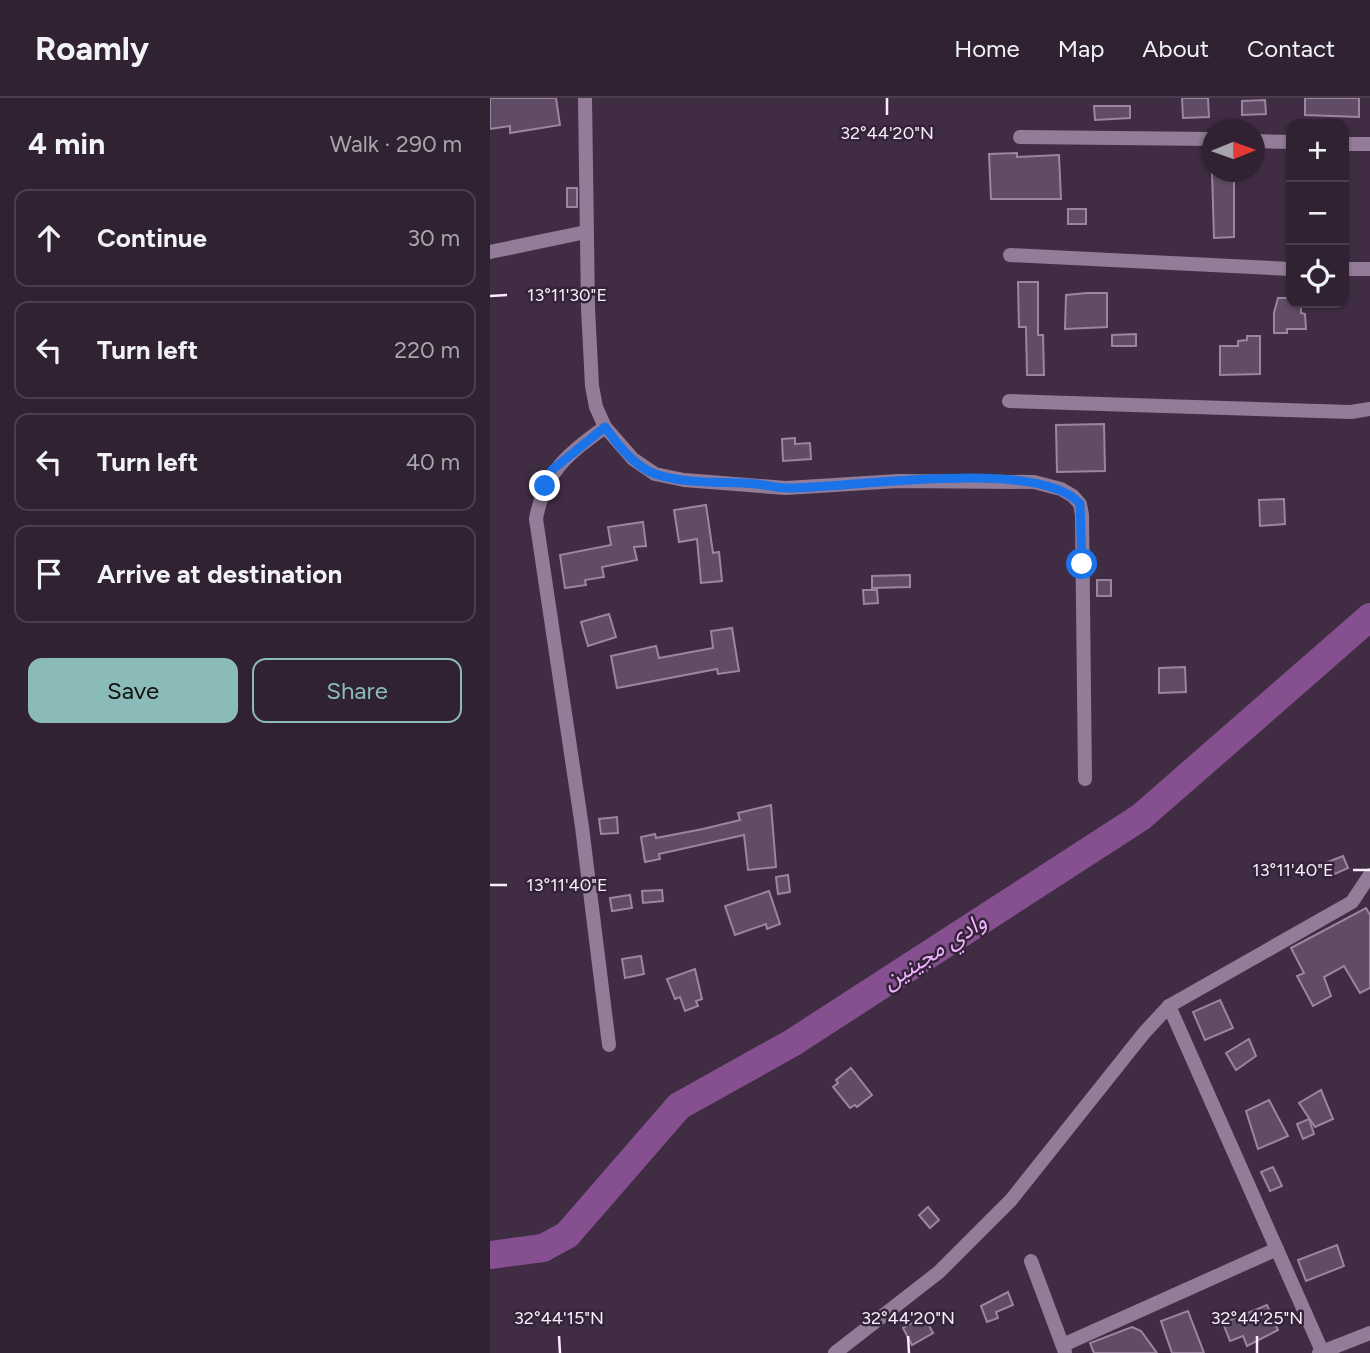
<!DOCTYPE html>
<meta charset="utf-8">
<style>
:root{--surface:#302233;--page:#3c2f3f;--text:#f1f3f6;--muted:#a8a4ac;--line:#4b3f4e;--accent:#8bbbb9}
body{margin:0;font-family:Figtree,"Noto Sans Arabic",sans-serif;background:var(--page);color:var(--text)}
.controls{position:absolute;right:21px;top:21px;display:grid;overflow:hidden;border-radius:14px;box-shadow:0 2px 5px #0004}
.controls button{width:63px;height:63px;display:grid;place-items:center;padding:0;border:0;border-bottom:2px solid var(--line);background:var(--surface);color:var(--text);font:35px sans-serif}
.compass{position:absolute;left:712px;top:21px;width:63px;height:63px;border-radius:50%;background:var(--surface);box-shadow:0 2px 5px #0004;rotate:89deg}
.stop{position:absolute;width:21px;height:21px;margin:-16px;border:5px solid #1a73e8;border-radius:50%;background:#fff}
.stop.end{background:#1a73e8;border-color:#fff;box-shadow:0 2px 7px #0008}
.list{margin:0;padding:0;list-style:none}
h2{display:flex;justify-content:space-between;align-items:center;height:91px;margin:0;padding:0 28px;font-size:30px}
h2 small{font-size:23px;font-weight:400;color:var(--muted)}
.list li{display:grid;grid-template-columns:46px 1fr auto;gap:21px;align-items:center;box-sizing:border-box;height:98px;margin:0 14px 14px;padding:0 14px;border:2px solid var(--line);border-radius:14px}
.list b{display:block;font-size:26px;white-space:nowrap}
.list em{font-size:23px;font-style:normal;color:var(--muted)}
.actions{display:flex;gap:14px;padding:21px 28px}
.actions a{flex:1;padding:16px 0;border:2px solid var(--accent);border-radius:14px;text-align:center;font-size:24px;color:var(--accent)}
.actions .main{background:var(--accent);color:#111}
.icon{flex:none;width:38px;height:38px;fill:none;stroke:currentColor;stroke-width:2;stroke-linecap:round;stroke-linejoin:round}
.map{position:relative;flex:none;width:880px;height:1255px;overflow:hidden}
header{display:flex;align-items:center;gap:42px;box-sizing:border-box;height:98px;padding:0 35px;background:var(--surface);border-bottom:2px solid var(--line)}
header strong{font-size:33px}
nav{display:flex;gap:38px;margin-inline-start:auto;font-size:24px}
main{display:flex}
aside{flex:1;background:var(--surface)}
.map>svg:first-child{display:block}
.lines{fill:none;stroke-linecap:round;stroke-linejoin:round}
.river{stroke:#865090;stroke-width:28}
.building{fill:#604c64;stroke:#9c85a0;stroke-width:2}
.minor{stroke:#937c97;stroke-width:14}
.route{stroke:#1a73e8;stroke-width:9}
.ticks{fill:none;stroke:#f9edfb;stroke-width:2.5}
.labels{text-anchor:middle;stroke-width:5;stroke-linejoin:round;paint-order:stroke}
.water-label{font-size:23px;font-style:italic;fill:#f1b5fd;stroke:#352339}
.ticks-label{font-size:18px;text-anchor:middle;fill:#f9edfb;stroke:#352339;stroke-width:5;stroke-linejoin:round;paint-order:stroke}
</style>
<header>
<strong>Roamly</strong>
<nav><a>Home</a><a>Map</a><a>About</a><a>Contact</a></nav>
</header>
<main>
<aside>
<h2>4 min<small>Walk · 290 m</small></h2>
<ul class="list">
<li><svg class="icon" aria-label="ahead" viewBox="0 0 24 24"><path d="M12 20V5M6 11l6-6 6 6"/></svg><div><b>Continue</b></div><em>30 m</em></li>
<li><svg class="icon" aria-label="left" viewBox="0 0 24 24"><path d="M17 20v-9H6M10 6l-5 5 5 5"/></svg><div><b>Turn left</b></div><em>220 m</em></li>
<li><svg class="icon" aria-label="left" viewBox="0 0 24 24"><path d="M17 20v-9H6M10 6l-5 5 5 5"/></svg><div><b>Turn left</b></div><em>40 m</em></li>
<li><svg class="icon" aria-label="arrive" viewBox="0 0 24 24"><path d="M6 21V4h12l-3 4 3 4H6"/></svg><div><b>Arrive at destination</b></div></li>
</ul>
<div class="actions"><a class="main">Save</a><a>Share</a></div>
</aside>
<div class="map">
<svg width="880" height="1255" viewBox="0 0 880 1255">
<rect width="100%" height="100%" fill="#402d44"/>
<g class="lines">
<path class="river" d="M0 1157 53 1150 77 1137 189 1008 302 945 651 719 880 519"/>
</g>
<g class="building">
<path d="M0 0H66L70 27 20 35V28L0 31Z"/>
<path d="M692 0H718L719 19 693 20Z"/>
<path d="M815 0H869V19L815 17Z"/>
<path d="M775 2 776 16 752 17V3Z"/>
<path d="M604 8H640V20L605 22Z"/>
<path d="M527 55V59L569 57 571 101H501L499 56Z"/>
<path d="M722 74H744V139L724 140Z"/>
<rect x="77" y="90" width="10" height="19"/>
<rect x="578" y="111" width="18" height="15"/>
<path d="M528 184H548V237H553L554 277H537L536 229H529Z"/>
<path d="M597 195H617V229L575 231 576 197Z"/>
<path d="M788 200H801V205H811V215L815 216 816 231H797V235H784V215Z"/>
<path d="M646 236V248H622V237Z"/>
<path d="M757 238H770V276L730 277V248H748V243L757 242Z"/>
<path d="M614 326 615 373 567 374 566 327Z"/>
<path d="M305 340V346L320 345 321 361 293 363 292 341Z"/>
<path d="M794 401 795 426 770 428 769 402Z"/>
<path d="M216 407 223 455 229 454 232 483 211 485 207 441 189 444 184 412Z"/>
<path d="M153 424 156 448 144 449 147 462 112 469 114 479 95 482 96 487 75 490 70 457 121 447 118 429Z"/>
<path d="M420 477V489L382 490V478Z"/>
<rect x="607" y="482" width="14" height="16"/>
<path d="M373 492H387L388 505 374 506Z"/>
<path d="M119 516 126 539 98 548 91 524Z"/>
<path d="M242 530 249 573 228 576 227 571 127 590 121 558 166 548 169 560 223 550 221 533Z"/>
<path d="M695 569 696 594 669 595V570Z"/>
<path d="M281 707 286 769 258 772 254 737 169 756 170 761 155 764 151 739 165 736 166 740 213 731 250 722 248 715Z"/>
<path d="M127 719 128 735 111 736 109 721Z"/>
<path d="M853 758 858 770 838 779 830 767Z"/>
<path d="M298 777 300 794 288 796 286 779Z"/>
<path d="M172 792 173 803 153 805 152 793Z"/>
<path d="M279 793 290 826 277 831 276 826 245 837 235 808Z"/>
<path d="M140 797 142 810 122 813 120 800Z"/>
<path d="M876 810 880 817V890L870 895 854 868 834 879 841 898 823 908 807 878 814 875 801 850Z"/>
<path d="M151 858 154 876 135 880 132 861Z"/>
<path d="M205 871 212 901 206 903 208 908 195 913 190 899 185 901 177 881Z"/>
<path d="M730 902 743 930 715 942 703 914Z"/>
<path d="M759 941 766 958 746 972 736 955Z"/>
<path d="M361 970 382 997 367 1009 365 1007 360 1010 343 989 348 985 346 982Z"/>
<path d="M831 992 843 1021 825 1029 809 1005Z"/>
<path d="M779 1002 798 1038 768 1051 756 1013Z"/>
<path d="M819 1021 824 1036 813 1041 807 1026Z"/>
<path d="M783 1069 792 1088 780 1093 771 1074Z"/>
<path d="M438 1109 449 1122 440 1130 429 1117Z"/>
<path d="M847 1147 854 1168 816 1183 808 1162Z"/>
<path d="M518 1194 523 1207 506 1214 508 1220 497 1224 491 1208Z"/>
<path d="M777 1207 788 1232 757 1248 753 1238 740 1243 733 1225Z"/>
<path d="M698 1213 714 1255H682L671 1223Z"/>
<path d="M434 1218 443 1235 422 1247 413 1230Z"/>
<path d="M642 1229 651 1233 667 1255H604L600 1245Z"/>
</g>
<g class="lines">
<g class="minor">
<path d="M95 0 98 210 102 288 106 309 115 329 143 361 165 376 194 382 296 390 408 383 544 384 571 391 583 398 590 406 592 417 595 681"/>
<path d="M530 39 722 41"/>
<path d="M764 43 801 44"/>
<path d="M854 46H880"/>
<path d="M0 154 96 134"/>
<path d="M520 157 801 171"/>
<path d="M854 171H880"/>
<path d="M519 303 861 314 880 311"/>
<path d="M115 329C78 356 54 374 46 421L92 729 119 947"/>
<path d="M679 908 832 1253"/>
<path d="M541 1163 575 1254"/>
<path d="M573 1247 787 1151"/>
<path d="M345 1255 449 1174 521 1102 654 935 679 908 862 804 880 777"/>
<path d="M829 1255 880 1235"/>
</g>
</g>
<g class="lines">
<path class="route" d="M55 388 62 372 115 329C128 347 144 368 165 376 198 387 233 383 266 386 277 387 287 390 298 390 360 390 550 359 590 406L592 466"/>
</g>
<path class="ticks" d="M397 0V17M0 198 17 197M863 772H880M0 787H17M69 1238 70 1255M418 1238 419 1255M767 1238V1255"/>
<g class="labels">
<g class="water-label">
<text transform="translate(444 853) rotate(-33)" y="8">وادي مجينين</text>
</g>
</g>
<g class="ticks-label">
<text x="397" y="41">32°44'20"N</text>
<text x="77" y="203">13°11'30"E</text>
<text x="803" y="778">13°11'40"E</text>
<text x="77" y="793">13°11'40"E</text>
<text x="69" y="1226">32°44'15"N</text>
<text x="418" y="1226">32°44'20"N</text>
<text x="767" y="1226">32°44'25"N</text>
</g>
</svg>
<div class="controls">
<button>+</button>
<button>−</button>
<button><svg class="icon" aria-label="locate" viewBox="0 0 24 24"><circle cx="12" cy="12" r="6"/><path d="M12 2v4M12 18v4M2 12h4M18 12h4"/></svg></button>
</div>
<svg class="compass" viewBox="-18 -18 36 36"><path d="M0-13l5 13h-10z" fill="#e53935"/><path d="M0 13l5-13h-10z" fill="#a8a4ac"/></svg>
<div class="stop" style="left:592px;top:466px"></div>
<div class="stop end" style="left:55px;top:388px"></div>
</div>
</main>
